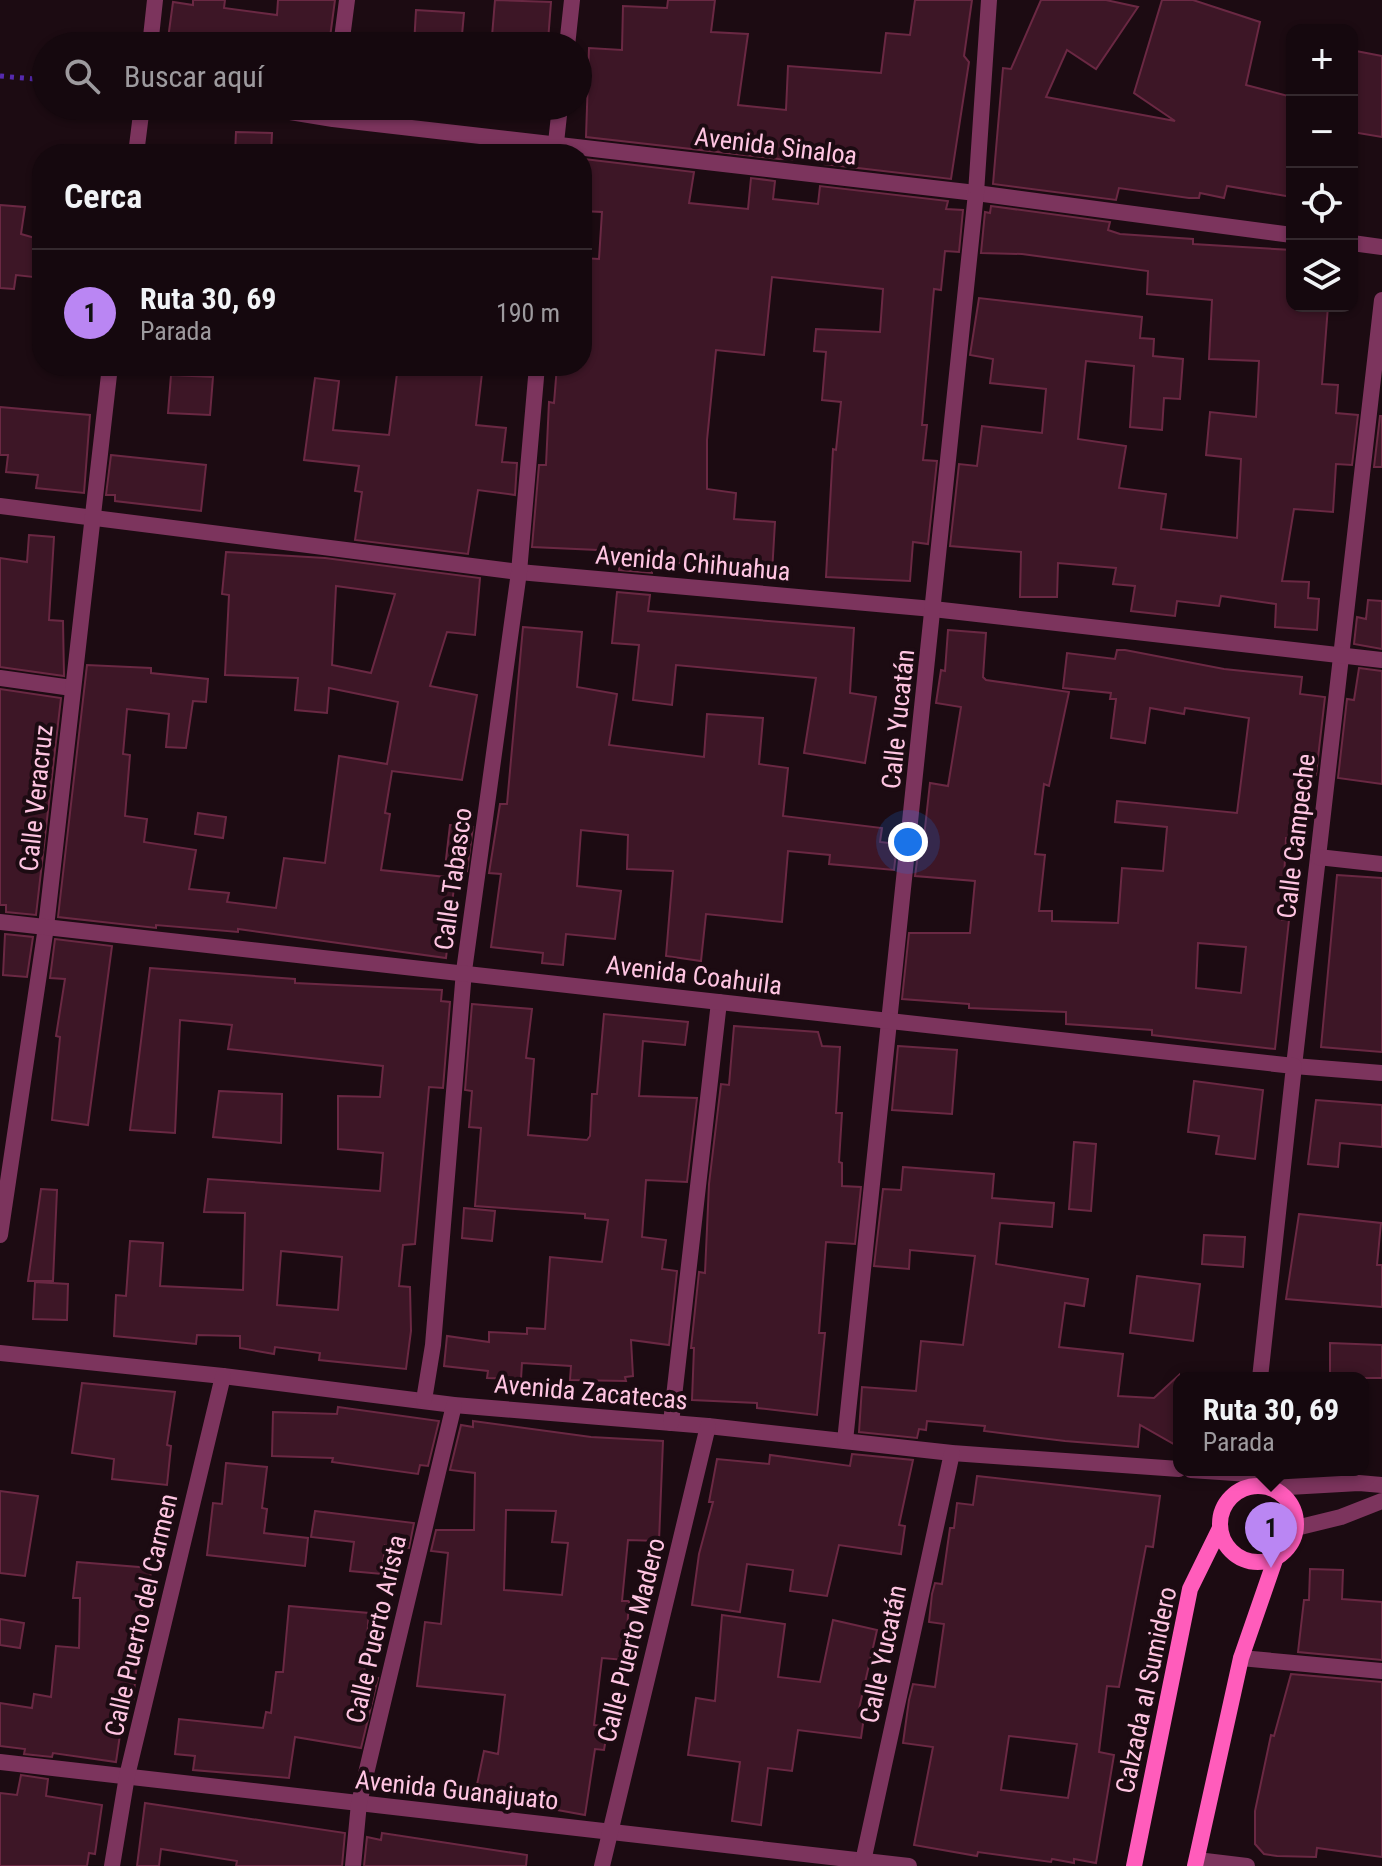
<!DOCTYPE html>
<html lang="es">
<meta charset="utf-8">
<style>
:root{--surface:#15080e;--page:#22161c;--text:#f1f3f6;--muted:#9d9a9e;--line:#34292e;--accent:#ba86f3}
body{margin:0;font-family:"Roboto Condensed",sans-serif;background:var(--page);color:var(--text)}
.controls{position:absolute;right:24px;top:24px;display:grid;overflow:hidden;border-radius:16px;box-shadow:0 2px 6px #0004}
.controls button{width:72px;height:72px;display:grid;place-items:center;padding:0;border:0;border-bottom:2px solid var(--line);background:var(--surface);color:var(--text);font:40px sans-serif}
.you{position:absolute;left:908px;top:842px;width:28px;height:28px;margin:-20px;border:6px solid #fff;border-radius:50%;background:#1a73e8;box-shadow:0 0 0 12px #1a73e833}
.badge{display:grid;place-items:center;width:52px;height:52px;border-radius:50%;background:var(--accent);color:#111;font-size:26px;font-weight:700}
.pin{position:absolute;translate:-50% -66px;filter:drop-shadow(0 2px 4px #0008)}
.pin::after{content:'';position:absolute;top:42px;width:28px;height:24px;background:inherit;clip-path:polygon(0 0,100% 0,50% 100%)}
.popup{position:absolute;left:1173px;top:1372px;width:196px;height:104px;box-sizing:border-box;display:grid;place-content:center;border-radius:16px;background:var(--surface);filter:drop-shadow(0 2px 6px #0005);font-size:26px;white-space:nowrap;color:var(--muted)}
.popup b{font-size:30px;color:var(--text)}
.popup::after{content:'';position:absolute;left:50%;top:100%;margin-left:-16px;border:16px solid transparent;border-top-color:var(--surface)}
.list{margin:0;padding:0;list-style:none}
h2{display:flex;justify-content:space-between;align-items:center;height:104px;margin:0;padding:0 32px;font-size:34px}
h2 small{font-size:26px;font-weight:400;color:var(--muted)}
.list li{display:grid;grid-template-columns:52px 1fr auto;gap:24px;align-items:center;box-sizing:border-box;height:128px;padding:0 32px;border-top:2px solid var(--line)}
.list b{display:block;font-size:30px;white-space:nowrap}
.list p{margin:0;font-size:26px;white-space:nowrap;color:var(--muted)}
.list em{font-size:26px;font-style:normal;color:var(--muted)}
.icon{flex:none;width:44px;height:44px;fill:none;stroke:currentColor;stroke-width:2;stroke-linecap:round;stroke-linejoin:round}
.map{position:relative;flex:none;width:1382px;height:1866px;overflow:hidden}
.search{position:absolute;background:var(--surface);box-shadow:0 2px 6px #0004;left:32px;top:32px;width:560px;height:88px;display:flex;align-items:center;gap:20px;box-sizing:border-box;padding:0 28px;border-radius:44px;color:var(--muted);font-size:30px}
.panel{position:absolute;background:var(--surface);box-shadow:0 2px 6px #0004;left:32px;top:144px;width:560px;height:232px;border-radius:32px}
.map>svg:first-child{display:block}
.building{fill:#3d1626;stroke:#6a2843;stroke-width:2;fill-rule:evenodd}
.lines{fill:none;stroke-linecap:round;stroke-linejoin:round}
.path{stroke:#562aaf;stroke-width:5;stroke-dasharray:4 6;stroke-linecap:butt}
.minor{stroke:#7c345d;stroke-width:16}
.tertiary{stroke:#7c345d;stroke-width:16}
.secondary{stroke:#ff5cbb;stroke-width:16}
.labels{text-anchor:middle;stroke-width:8;stroke-linejoin:round;paint-order:stroke}
.street-label{font-size:26px;fill:#ffc5e2;stroke:#1c0b12}
</style>
<div class="map">
<svg width="1382" height="1866" viewBox="0 0 1382 1866">
<rect width="100%" height="100%" fill="#1c0b12"/>
<g class="building">
<path d="M193 0H225L224 8 277 15 278 0H335L329 45 300 42 299 46H167L173 2 193 5Z"/>
<path d="M495 0 551 2 548 41 492 36Z"/>
<path d="M668 0H715L711 32 748 34 738 105 786 110 788 66 881 73 886 33 910 35 915 0H972L964 56 969 62 951 179 824 164V160L779 159 586 137 589 48 622 50 623 6 667 8Z"/>
<path d="M1041 0H1106L1138 7 1096 69 1067 50 1046 97 1175 121 1134 93 1162 0H1193L1260 22 1246 85 1292 97V197L1227 186 1224 198 1200 193 1199 198H1189L1119 188 1116 200 993 184 1003 68 1011 69Z"/>
<path d="M416 10 464 13 461 46H414Z"/>
<path d="M1356 51 1382 56V137L1352 132 1356 111 1352 110Z"/>
<path d="M236 132 272 133 271 154H235Z"/>
<path d="M584 159 694 172 689 203 748 209 751 178 775 181 773 199 818 204 820 186 948 201 946 209 963 210 959 252 945 251 941 290 934 289 922 425H927L923 460 937 461 928 544 913 542 910 581 826 577 833 449 836 450 841 402 822 400 826 352 814 351 816 329 880 332 883 289 772 277 764 355 716 350 707 440V489L736 493 734 519 775 522 772 573 735 571 736 563H652V573L619 570 620 551 532 547 539 465H546L549 402 554 403 557 366H582V258L599 259 602 212 582 211Z"/>
<path d="M0 205 25 207 21 234 42 240V278L16 275 14 289 0 288Z"/>
<path d="M991 206 1110 222 1108 230 1120 234 1193 239V244L1292 250V306H1328L1322 384 1338 385 1336 413 1358 415 1352 465 1336 464 1333 512 1294 509 1282 581 1309 582 1308 598 1319 599 1317 630 1275 627 1276 604 1221 596 1219 606 1177 601 1175 616 1131 611 1135 586 1113 584 1116 568 1058 563 1057 597H1020L1021 552 950 546 959 464 977 466 982 426 1042 433 1046 389 990 383 993 359 970 355 979 298 1142 317 1140 338 1154 339 1153 356 1183 359 1180 399 1164 398 1162 430 1130 427 1134 366 1086 361 1078 439 1126 446 1119 488 1166 494 1161 529 1237 538 1241 459 1206 455 1210 412 1256 417 1259 361 1209 359 1212 300 1147 294 1148 271 1022 254 981 253 985 212 990 213Z"/>
<path d="M398 366 482 373 476 425 506 428 502 462 517 463 515 495 478 490 468 554 355 540 362 492 355 491 359 466 304 460 315 378 339 381 333 430 389 435Z"/>
<path d="M171 375 213 377 210 415 168 413Z"/>
<path d="M0 407 90 415 84 493 36 488 38 475 6 472 8 455H0Z"/>
<path d="M1380 416H1382V467H1374Z"/>
<path d="M111 455 206 465 201 511 115 501V495H106Z"/>
<path d="M29 535 54 537 49 620 63 621 64 676 0 667V558L27 562Z"/>
<path d="M226 552 325 558 480 578 475 635 447 632 430 686 477 695 462 780 392 771 385 813 390 814 381 870 455 878 446 958 238 929V932L156 925V928L58 917 87 665 151 668V673L208 679 206 702 193 701 186 748 166 747 169 714 127 709 123 754 130 755 125 816 147 819 144 842 196 850 189 889 229 893 227 902 276 908 284 858 325 863 339 756 387 764 398 702 329 688 327 713 295 710 298 678 225 675 229 595 222 594ZM336 586 395 594 371 673 332 665Z"/>
<path d="M617 592 650 595 648 611 854 628 850 693 876 697 865 763 804 753 816 678 676 665 672 705 633 700 639 645 612 643Z"/>
<path d="M1368 600 1382 601V649L1354 644 1357 617 1366 619Z"/>
<path d="M523 627 582 632 577 687 617 694 609 745 704 757 707 714 763 718 759 764 788 768 783 816 882 828 880 842 897 844 894 870 829 864 830 855 788 851 782 922 706 914 701 961 666 956 673 871 627 869 628 835 581 830 577 886 621 891 615 939 566 934 563 965 542 963 543 953 491 947 501 874 489 873 500 804H507Z"/>
<path d="M948 630 986 633 983 677 986 680 1069 692 1049 786 1044 784 1035 854 1045 855 1039 911H1052V921L1118 923 1122 868 1163 871 1167 827 1115 822 1117 801 1237 813 1249 718 1185 708 1184 714 1150 708 1145 743 1111 738 1116 699H1110L1111 693 1063 688 1067 653 1115 659 1117 650H1125L1224 669 1302 677 1300 694 1325 697 1316 775 1306 774 1301 839 1286 838 1282 920H1289L1275 1049 1152 1035V1030L1066 1024V1012L969 1008V1004L902 999 909 933H970L975 881 915 876 919 846H923L930 783 948 786 961 707 936 703 941 670 945 671ZM1198 943 1246 947 1241 993 1196 988Z"/>
<path d="M1359 668 1382 671V784L1338 778 1347 699 1354 700Z"/>
<path d="M0 689 61 698 36 915 6 912V905H0Z"/>
<path d="M198 813 226 817 223 838 195 834Z"/>
<path d="M450 825 473 827 467 871 445 868Z"/>
<path d="M1337 875 1382 878V1052L1321 1047Z"/>
<path d="M5 934 33 937 27 977 3 975Z"/>
<path d="M55 939 112 946 88 1125 52 1120 60 1037 56 1036 65 979 50 978Z"/>
<path d="M150 968 295 979V983L442 990 441 1001 450 1002 443 1088 429 1087 415 1244 403 1245 399 1286 410 1287 411 1331 406 1369 319 1360 320 1353 275 1347 274 1354 240 1348V1336L197 1335 196 1344 114 1336 116 1295 126 1296 130 1241 163 1243 160 1286 243 1290 245 1213 204 1212 208 1179 380 1191 383 1153 338 1149V1096L380 1097 383 1066 228 1049 232 1025 180 1020 175 1133 130 1130ZM281 1251 342 1257 338 1310 277 1305Z"/>
<path d="M472 1004 532 1009 526 1058 534 1059 528 1135 587 1140 590 1136 592 1094H597L604 1014 688 1022 685 1045 643 1041 639 1096 697 1098 687 1182 646 1180 642 1237 666 1240 662 1269 677 1271 669 1345 631 1340 633 1376 625 1377 626 1381 570 1380 571 1366 522 1363 521 1379 487 1378 488 1371 444 1366 447 1336 489 1342V1332L527 1334V1328L545 1329 550 1257 602 1262 608 1220 585 1218V1214L475 1206 481 1128 469 1127 472 1091 465 1090Z"/>
<path d="M734 1026 818 1032 822 1046 840 1047 836 1113H842L839 1162 842 1163V1186L861 1187 855 1244 826 1242 819 1333H825L817 1415 757 1408V1403L692 1400 694 1348H691L699 1272 705 1273 709 1184 721 1084 729 1085Z"/>
<path d="M898 1046 957 1050 952 1114 892 1110Z"/>
<path d="M1194 1081 1263 1090 1255 1159 1216 1154 1219 1136 1188 1132Z"/>
<path d="M219 1091 282 1094 281 1143 213 1137Z"/>
<path d="M1316 1100 1382 1105V1147L1340 1143 1338 1167 1308 1164Z"/>
<path d="M1074 1142 1096 1144 1091 1211 1069 1209Z"/>
<path d="M903 1167 994 1174 992 1198 1054 1203 1052 1227 1000 1223 996 1264 1088 1279 1084 1306 1065 1303 1059 1347 1123 1354 1118 1396 1154 1398 1179 1375V1447L1140 1425 1138 1447 1065 1441 984 1431 985 1426 927 1421 926 1430 919 1429 917 1438 859 1432 862 1387 916 1391 921 1341 963 1345 975 1256 910 1250 909 1269 874 1266 883 1189 901 1190Z"/>
<path d="M41 1189 57 1190 53 1281H28Z"/>
<path d="M464 1208 495 1211 492 1241 462 1238Z"/>
<path d="M1299 1214 1381 1223 1377 1265H1382V1307L1286 1299Z"/>
<path d="M1204 1235 1245 1237 1243 1267 1202 1264Z"/>
<path d="M1137 1276 1200 1284 1193 1341 1130 1333Z"/>
<path d="M35 1282 68 1284 67 1320 33 1319Z"/>
<path d="M1330 1343 1382 1345V1378H1330Z"/>
<path d="M82 1383 175 1392 167 1445 171 1446 167 1485 112 1479 114 1459 72 1453Z"/>
<path d="M338 1407 439 1421 428 1466 420 1465 418 1474 332 1462 333 1458 272 1456 273 1412 337 1414Z"/>
<path d="M473 1421 591 1437 663 1441 659 1541 628 1540 622 1601H629L625 1660 602 1658 594 1725 608 1727 604 1750 595 1749 585 1815 502 1800 501 1805 474 1799 484 1751 498 1754 505 1695 417 1686 425 1622 441 1624 448 1553 431 1551 436 1530H474L475 1473 450 1470 461 1425 473 1427ZM506 1510 556 1511 552 1542 568 1543 562 1595 504 1590Z"/>
<path d="M852 1454 913 1460 899 1525 905 1526 901 1554 839 1545 827 1596 790 1591 793 1570 747 1564 740 1612 692 1605 699 1554 713 1502H709L717 1459 769 1464 770 1455 850 1466Z"/>
<path d="M226 1463 267 1467 262 1508 267 1509 264 1533 308 1538 305 1566 207 1555 213 1503 222 1504Z"/>
<path d="M977 1476 1160 1496 1153 1547 1146 1546 1119 1687 1107 1686 1099 1752 1114 1755 1096 1863 1074 1859V1863L1052 1859 1051 1862 978 1852 977 1856 914 1845 933 1747 903 1743 909 1700 913 1684 935 1687 944 1624 929 1622 932 1594 935 1583 942 1584 950 1528H954L957 1503 973 1505ZM1009 1736 1077 1744 1068 1798 1001 1790Z"/>
<path d="M0 1491 38 1496 25 1576 0 1573Z"/>
<path d="M315 1511 414 1523 409 1548 385 1545 382 1574 350 1571 354 1542 311 1537Z"/>
<path d="M77 1562 151 1568 149 1604 143 1603 133 1702 125 1701 116 1762 53 1753 52 1757 24 1754 25 1749 0 1746V1703L32 1708 34 1694 51 1697 56 1646 79 1648 80 1598H73Z"/>
<path d="M1310 1569 1343 1570 1342 1599 1382 1602V1660L1298 1652 1304 1600H1309Z"/>
<path d="M289 1606 369 1613 364 1676 378 1678 361 1748 295 1737 289 1778 193 1770 195 1756 175 1754 179 1719 263 1728 266 1712 271 1713 276 1672H283Z"/>
<path d="M722 1615 785 1624 778 1677 820 1682 833 1620 877 1630 859 1709 865 1710 861 1738 798 1730 792 1771 768 1768 761 1825 732 1821 740 1762 688 1755 696 1698 715 1701Z"/>
<path d="M0 1619 24 1623 20 1648 0 1645Z"/>
<path d="M1291 1674 1382 1682V1857L1317 1848 1316 1857 1277 1856 1264 1854 1255 1844V1811L1271 1735 1274 1736Z"/>
<path d="M21 1775 48 1779 46 1796 102 1805 95 1854 89 1853 87 1866H0V1793L17 1795Z"/>
<path d="M145 1803 345 1833 342 1866H236L237 1861 161 1849 159 1866H137Z"/>
<path d="M382 1833 527 1855 526 1866H364L367 1837 381 1840Z"/>
</g>
<g class="lines">
<path class="path" d="M0 76 46 80"/>
<g class="minor">
<path d="M150 46 155 0"/>
<path d="M341 46 347 0"/>
<path d="M567 46 572 0"/>
<path d="M253 106 333 119 976 193 1292 235"/>
<path d="M555 152 560 106"/>
<path d="M136 154 142 106"/>
<path d="M1352 243 1382 247"/>
<path d="M1382 300 1294 1066 1382 1073"/>
<path d="M0 506 519 572 933 609 1382 660"/>
<path d="M0 678 72 688"/>
<path d="M1318 857 1382 864"/>
<path d="M0 1235 46 927 110 366"/>
<path d="M0 1353 223 1376 454 1405 708 1426 952 1453 1179 1469"/>
<path d="M424 1400 433 1345 464 971 519 572 537 366"/>
<path d="M671 1423 719 1002"/>
<path d="M845 1441 976 193 989 0"/>
<path d="M1191 1470 1249 1474"/>
<path d="M1241 1658 1382 1671"/>
<path d="M0 1762 909 1866"/>
<path d="M1197 1860 1247 1866"/>
<path d="M112 1866 127 1776 223 1376"/>
<path d="M353 1866 359 1803 454 1405"/>
<path d="M602 1866 708 1426"/>
<path d="M862 1866 952 1453"/>
</g>
<g class="tertiary">
<path d="M0 922 1294 1066 1260 1378"/>
<path d="M1250 1470V1487"/>
<path d="M1271 1488 1359 1483 1382 1485"/>
<path d="M1296 1528 1341 1517 1382 1501"/>
</g>
<g class="secondary">
<circle cx="1258" cy="1524" r="38"/>
<path d="M1134 1866 1190 1589 1220 1528"/>
<path d="M1195 1866 1241 1658 1276 1557"/>
</g>
</g>
<g class="labels">
<g class="street-label">
<text transform="translate(776 146) rotate(7)" y="9">Avenida Sinaloa</text>
<text transform="translate(693 563) rotate(5)" y="9">Avenida Chihuahua</text>
<text transform="translate(898 719) rotate(-84)" y="9">Calle Yucatán</text>
<text transform="translate(36 798) rotate(-84)" y="9">Calle Veracruz</text>
<text transform="translate(1296 836) rotate(-83)" y="9">Calle Campeche</text>
<text transform="translate(453 879) rotate(-82)" y="9">Calle Tabasco</text>
<text transform="translate(694 975) rotate(7)" y="9">Avenida Coahuila</text>
<text transform="translate(591 1392) rotate(5)" y="9">Avenida Zacatecas</text>
<text transform="translate(141 1615) rotate(-77)" y="9">Calle Puerto del Carmen</text>
<text transform="translate(376 1629) rotate(-77)" y="9">Calle Puerto Arista</text>
<text transform="translate(631 1640) rotate(-76)" y="9">Calle Puerto Madero</text>
<text transform="translate(883 1654) rotate(-78)" y="9">Calle Yucatán</text>
<text transform="translate(1146 1690) rotate(-78)" y="9">Calzada al Sumidero</text>
<text transform="translate(457 1790) rotate(6)" y="9">Avenida Guanajuato</text>
</g>
</g>
</svg>
<div class="controls">
<button>+</button>
<button>−</button>
<button><svg class="icon" aria-label="locate" viewBox="0 0 24 24"><circle cx="12" cy="12" r="6"/><path d="M12 2v4M12 18v4M2 12h4M18 12h4"/></svg></button>
<button><svg class="icon" aria-label="layers" viewBox="0 0 24 24"><path d="M12 4l9 5-9 5-9-5zM3 14l9 5 9-5"/></svg></button>
</div>
<div class="you"></div>
<div class="pin badge" style="left:1271px;top:1568px">1</div>
<div class="popup"><b>Ruta 30, 69</b>Parada</div>
<div class="search"><svg class="icon" aria-label="search" viewBox="0 0 24 24"><circle cx="10" cy="10" r="6"/><path d="M15 15l6 6"/></svg>Buscar aquí</div>
<section class="panel">
<h2>Cerca<small></small></h2>
<ul class="list">
<li><span class="badge">1</span><div><b>Ruta 30, 69</b><p>Parada</p></div><em>190 m</em></li>
</ul>
</section>
</div>
